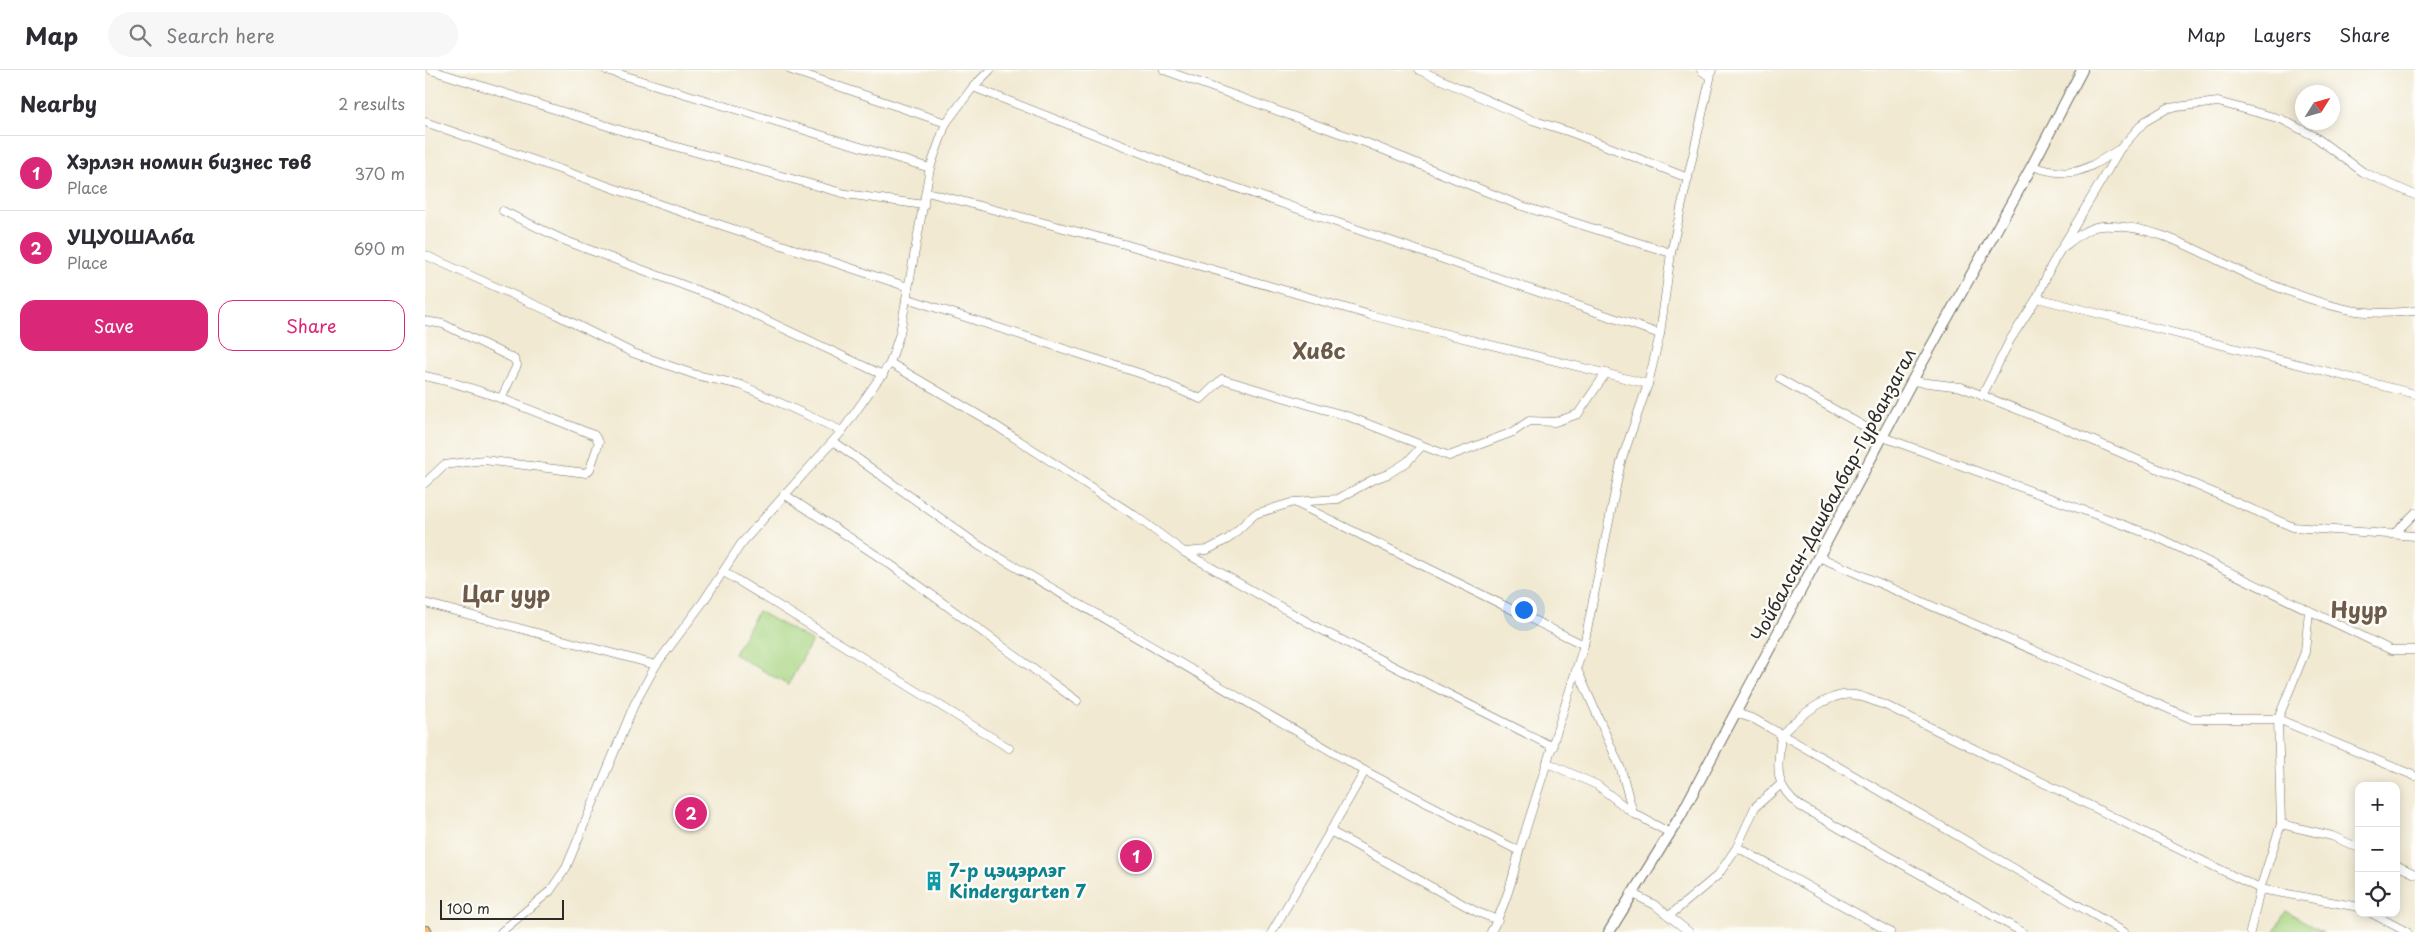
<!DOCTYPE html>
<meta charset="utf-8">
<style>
:root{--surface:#fff;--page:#f7f7f7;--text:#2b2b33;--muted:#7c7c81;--line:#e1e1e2;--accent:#db2777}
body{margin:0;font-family:"Playpen Sans",sans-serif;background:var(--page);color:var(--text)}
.controls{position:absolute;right:15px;bottom:15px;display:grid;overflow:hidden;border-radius:10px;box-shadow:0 2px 12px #0003}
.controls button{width:45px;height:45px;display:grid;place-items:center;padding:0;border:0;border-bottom:1px solid var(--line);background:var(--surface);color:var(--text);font:25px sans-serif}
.compass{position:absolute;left:1870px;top:15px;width:45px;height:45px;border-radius:50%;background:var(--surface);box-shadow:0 2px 12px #0003;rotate:53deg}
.scale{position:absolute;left:15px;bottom:12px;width:124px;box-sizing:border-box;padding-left:5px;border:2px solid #2b2b2b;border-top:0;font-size:14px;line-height:18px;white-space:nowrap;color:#2b2b2b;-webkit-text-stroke:4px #fdfcf7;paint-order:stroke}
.you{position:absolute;left:1098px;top:539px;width:18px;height:18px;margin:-12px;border:4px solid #fff;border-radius:50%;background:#1a73e8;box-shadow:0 0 0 8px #1a73e833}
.badge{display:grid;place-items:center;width:32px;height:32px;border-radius:50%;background:var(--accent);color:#fff;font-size:16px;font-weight:700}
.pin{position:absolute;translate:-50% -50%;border:2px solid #fff;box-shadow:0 1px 5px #0006}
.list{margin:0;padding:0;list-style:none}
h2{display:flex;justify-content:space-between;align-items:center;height:65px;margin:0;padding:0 20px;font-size:21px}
h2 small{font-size:16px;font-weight:400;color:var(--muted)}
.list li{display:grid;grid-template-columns:32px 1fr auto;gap:15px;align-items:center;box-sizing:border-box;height:75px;padding:0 20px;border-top:1px solid var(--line)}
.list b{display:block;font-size:19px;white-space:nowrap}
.list p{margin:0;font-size:16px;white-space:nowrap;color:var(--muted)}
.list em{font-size:16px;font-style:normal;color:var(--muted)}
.actions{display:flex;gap:10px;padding:15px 20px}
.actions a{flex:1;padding:11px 0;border:1px solid var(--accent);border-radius:15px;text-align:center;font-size:18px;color:var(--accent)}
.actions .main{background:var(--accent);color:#fff}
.icon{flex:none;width:28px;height:28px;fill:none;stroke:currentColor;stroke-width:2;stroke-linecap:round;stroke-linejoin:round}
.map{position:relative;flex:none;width:1990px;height:862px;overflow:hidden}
header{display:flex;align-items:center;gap:30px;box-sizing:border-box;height:70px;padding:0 25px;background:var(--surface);border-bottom:1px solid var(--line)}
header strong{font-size:24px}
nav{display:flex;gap:28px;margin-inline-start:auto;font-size:18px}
.search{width:350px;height:45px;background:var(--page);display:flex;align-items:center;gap:12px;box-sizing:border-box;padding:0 18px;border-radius:28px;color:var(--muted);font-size:19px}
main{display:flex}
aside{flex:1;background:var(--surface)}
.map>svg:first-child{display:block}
.green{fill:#a9d683;stroke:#6a8057}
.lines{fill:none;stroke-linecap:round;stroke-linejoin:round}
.minor-casing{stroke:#706e65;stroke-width:9}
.tertiary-casing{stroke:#706e65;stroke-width:12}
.primary-casing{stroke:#706e65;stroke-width:14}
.minor{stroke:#fff;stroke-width:8}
.tertiary{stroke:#fff;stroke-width:10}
.primary{stroke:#fcbd6e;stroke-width:12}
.labels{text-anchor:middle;stroke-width:5;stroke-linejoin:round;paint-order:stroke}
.street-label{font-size:18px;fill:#2b2b2b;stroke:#fdfcf7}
.culture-label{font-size:18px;font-weight:bold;fill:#0d838f;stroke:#fdfcf7;text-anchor:start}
.district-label{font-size:22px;font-weight:bold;fill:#6d5a49;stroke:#fdfcf7}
</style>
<header>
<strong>Map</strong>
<div class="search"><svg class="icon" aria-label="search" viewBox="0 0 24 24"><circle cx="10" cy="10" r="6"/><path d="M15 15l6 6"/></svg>Search here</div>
<nav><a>Map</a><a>Layers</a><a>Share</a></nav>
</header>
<main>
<aside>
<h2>Nearby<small>2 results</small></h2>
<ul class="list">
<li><span class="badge">1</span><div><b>Хэрлэн номин бизнес төв</b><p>Place</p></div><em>370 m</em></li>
<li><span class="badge">2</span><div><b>УЦУОШАлба</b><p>Place</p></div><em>690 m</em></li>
</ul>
<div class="actions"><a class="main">Save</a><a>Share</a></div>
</aside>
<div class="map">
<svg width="1990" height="862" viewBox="0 0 1990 862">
<rect width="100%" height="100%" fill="#fdfcf7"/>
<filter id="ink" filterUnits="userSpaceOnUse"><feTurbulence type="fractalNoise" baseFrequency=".02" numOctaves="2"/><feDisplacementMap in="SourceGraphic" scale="10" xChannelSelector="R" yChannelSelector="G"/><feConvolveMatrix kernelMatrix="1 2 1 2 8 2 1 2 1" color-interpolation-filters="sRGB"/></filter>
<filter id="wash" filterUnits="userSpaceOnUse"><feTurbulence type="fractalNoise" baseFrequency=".0096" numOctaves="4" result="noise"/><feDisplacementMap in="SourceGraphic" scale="20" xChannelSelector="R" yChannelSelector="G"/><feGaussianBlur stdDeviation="1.12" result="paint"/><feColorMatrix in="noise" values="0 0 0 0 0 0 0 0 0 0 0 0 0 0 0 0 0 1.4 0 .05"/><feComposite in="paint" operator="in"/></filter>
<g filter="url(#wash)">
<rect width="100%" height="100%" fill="#f1e9d1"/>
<g class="green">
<path d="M333 541 387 571 363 615 309 584Z"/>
<path d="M1861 841 1898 862H1849Z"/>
</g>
</g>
<g filter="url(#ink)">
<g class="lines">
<defs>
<g id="minor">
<path d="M6 0 220 68 421 124 499 135"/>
<path d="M181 0 505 98"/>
<path d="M366 0 521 53"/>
<path d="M739 0 942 73 1094 135 1246 183"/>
<path d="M994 0 1107 50 1148 63 1263 108"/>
<path d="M1276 0 1285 7"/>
<path d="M548 17 757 99 1235 264"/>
<path d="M0 52 242 137 483 217"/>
<path d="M1607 96C1648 110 1658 101 1693 80"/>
<path d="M502 122 699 174 945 245 1223 314"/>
<path d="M78 141 141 171 298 230 458 305"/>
<path d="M1640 176C1650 168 1663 157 1676 156 1733 153 1782 187 1832 209 1862 221 1910 240 1941 242 1957 244 1974 242 1990 241"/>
<path d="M0 185 126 242 208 283 271 305 316 315 417 361"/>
<path d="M481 228 717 304 776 329 797 309 925 347 1024 386 1088 362 1104 351 1130 352 1153 344 1181 303"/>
<path d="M1612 228 1990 324"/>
<path d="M0 251 18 254 89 289 92 295 76 329"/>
<path d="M465 293 562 350 709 445 759 482 893 558 1128 677"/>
<path d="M0 306C58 318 114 344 169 365L174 372 165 399 161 403 59 390 19 395 0 413"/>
<path d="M1355 309 1458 367 1732 467 1966 580H1990"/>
<path d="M1487 311 1536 317 1634 356 1868 457 1990 466"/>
<path d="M1557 326 1585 270 1612 228 1626 196 1695 79 1719 52 1743 38 1793 32 1856 49 1889 66 1938 102 1990 125"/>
<path d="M408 371 553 475 940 701 1094 781"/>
<path d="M359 424 466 495 652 631"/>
<path d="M869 432 1159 575"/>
<path d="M1969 464 1990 443"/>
<path d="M760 482 782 480 803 469 830 444 869 432 913 429 947 410 963 404 982 392 997 376"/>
<path d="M1394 487 1767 649H1853L1990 706"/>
<path d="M299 502 584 678"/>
<path d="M0 533 231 595"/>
<path d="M1152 599 1196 699 1208 743 1245 763"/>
<path d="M1311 643 1329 649 1412 696 1699 862"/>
<path d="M1123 693 1172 715 1208 743"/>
<path d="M1856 754 1907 766 1934 778"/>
<path d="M905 761 1052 842 1073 850"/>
<path d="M1312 777 1465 862"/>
<path d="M1971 795 1990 804"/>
<path d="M1206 823 1230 835 1264 862"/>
<path d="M1946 843 1982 862"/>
<path d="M1244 846 1293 805 1312 777 1330 737 1355 715"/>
<path d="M76 862 125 821 141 798 209 635 231 595 278 532 316 474 417 361 465 293 475 263 505 98 521 53 548 17 565 0"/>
<path d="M847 862 940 701"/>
<path d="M1066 862C1080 836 1088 810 1094 781L1159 575 1196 392 1223 314 1235 264 1246 183 1287 0"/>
<path d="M1597 862 1375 736C1347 714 1353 697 1356 665 1372 648 1405 620 1430 625 1440 627 1450 632 1460 635L1835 819 1934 837"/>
<path d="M1825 862 1835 819 1856 754 1853 649 1880 582 1884 541"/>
</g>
<path id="tertiary" d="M1184 862 1256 745 1487 311 1607 96 1657 0"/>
<path id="primary" d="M0 862H1"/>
</defs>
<use href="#minor" class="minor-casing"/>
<use href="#tertiary" class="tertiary-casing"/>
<use href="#primary" class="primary-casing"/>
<use href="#minor" class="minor"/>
<use href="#tertiary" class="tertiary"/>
<use href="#primary" class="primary"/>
</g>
</g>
<defs>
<symbol id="building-bare" viewBox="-9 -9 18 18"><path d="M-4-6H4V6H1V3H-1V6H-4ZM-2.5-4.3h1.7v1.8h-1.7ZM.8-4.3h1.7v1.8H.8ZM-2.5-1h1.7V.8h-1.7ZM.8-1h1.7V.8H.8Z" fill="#0f9aa8" stroke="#fdfcf7" stroke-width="2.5" paint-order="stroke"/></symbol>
</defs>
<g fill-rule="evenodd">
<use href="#building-bare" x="495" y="797" width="28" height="28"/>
</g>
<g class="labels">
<g class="street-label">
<text transform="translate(1409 425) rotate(-62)" y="6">Чойбалсан-Дашбалбар-Гурванзагал</text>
</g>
<g class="culture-label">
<text x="524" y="807">7-р цэцэрлэг<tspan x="524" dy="21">Kindergarten 7</tspan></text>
</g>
<g class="district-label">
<text x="894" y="289">Хивс</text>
<text x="81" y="532">Цаг уур</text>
<text x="1934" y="548">Нуур</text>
</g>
</g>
</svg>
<div class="controls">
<button>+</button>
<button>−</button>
<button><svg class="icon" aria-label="locate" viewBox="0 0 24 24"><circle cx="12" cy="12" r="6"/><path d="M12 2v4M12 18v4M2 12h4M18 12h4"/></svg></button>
</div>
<svg class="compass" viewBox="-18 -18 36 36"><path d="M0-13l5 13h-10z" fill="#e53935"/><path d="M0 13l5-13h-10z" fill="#7c7c81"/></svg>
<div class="scale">100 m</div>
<div class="you"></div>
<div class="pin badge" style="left:711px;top:786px">1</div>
<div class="pin badge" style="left:266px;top:743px">2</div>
</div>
</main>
